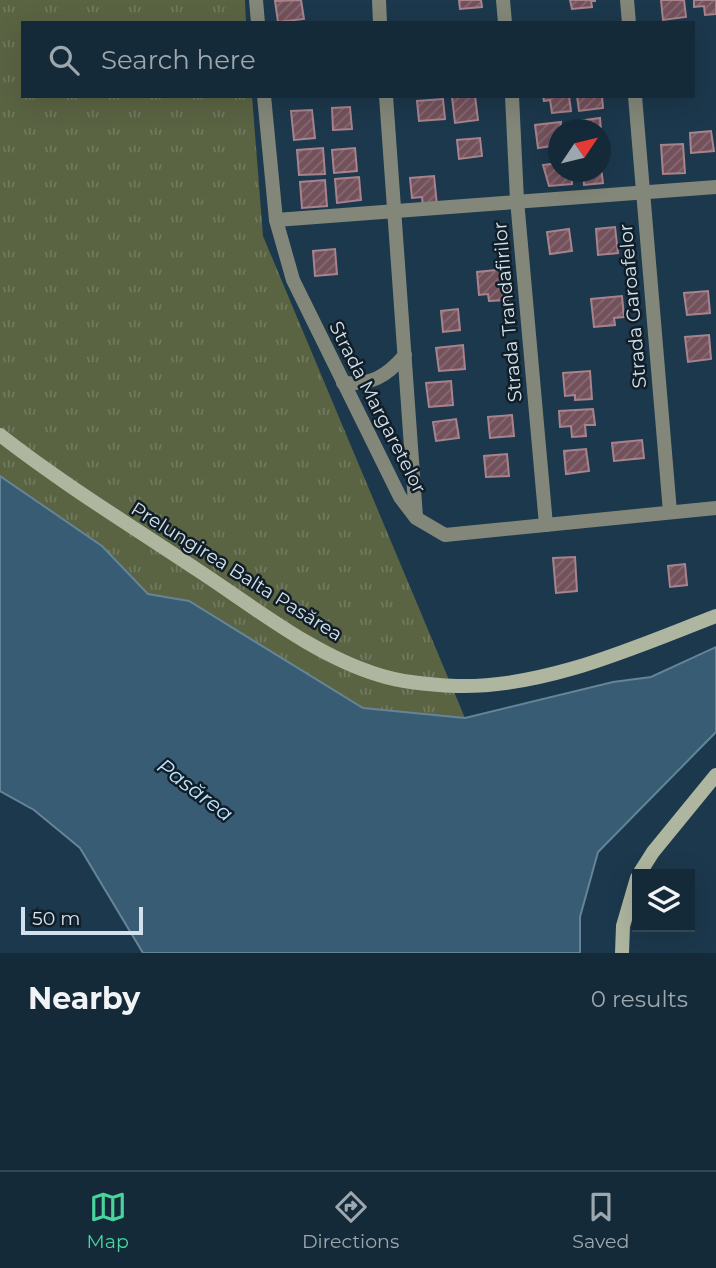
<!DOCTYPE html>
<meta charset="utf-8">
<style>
:root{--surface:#152a39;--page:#1e3241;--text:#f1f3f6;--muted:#9da7ae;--line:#344653;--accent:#48d49d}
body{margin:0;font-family:Montserrat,sans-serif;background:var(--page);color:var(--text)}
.controls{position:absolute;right:21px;bottom:21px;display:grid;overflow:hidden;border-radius:0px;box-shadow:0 7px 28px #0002}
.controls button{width:63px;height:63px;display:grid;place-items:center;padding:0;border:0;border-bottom:2px solid var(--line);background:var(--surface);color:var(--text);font:35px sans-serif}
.compass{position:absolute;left:548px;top:119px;width:63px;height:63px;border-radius:50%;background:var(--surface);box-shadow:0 7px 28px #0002;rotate:55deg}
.scale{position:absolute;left:21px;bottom:18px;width:122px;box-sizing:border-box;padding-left:7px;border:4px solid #d1e1ed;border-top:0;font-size:19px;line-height:24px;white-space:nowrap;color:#d1e1ed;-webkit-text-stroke:5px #121e27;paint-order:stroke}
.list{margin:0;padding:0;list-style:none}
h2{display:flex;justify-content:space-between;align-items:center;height:91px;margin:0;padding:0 28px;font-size:30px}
h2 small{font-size:23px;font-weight:400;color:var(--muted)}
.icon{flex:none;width:38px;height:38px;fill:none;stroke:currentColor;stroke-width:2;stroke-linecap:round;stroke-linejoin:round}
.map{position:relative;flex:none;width:716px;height:953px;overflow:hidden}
.search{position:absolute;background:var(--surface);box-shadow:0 7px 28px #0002;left:21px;right:21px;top:21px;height:77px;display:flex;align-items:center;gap:18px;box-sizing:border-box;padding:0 24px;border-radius:0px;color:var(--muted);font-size:26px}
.sheet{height:217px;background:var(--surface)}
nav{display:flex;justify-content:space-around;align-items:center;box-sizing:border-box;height:98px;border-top:2px solid var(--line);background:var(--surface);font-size:19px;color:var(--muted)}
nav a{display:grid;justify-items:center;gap:4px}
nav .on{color:var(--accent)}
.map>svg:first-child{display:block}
.grass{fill:url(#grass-tufts)}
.water{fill:#375c74;stroke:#658498;stroke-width:2}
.building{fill:url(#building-hatch);stroke:#a8828d;stroke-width:2}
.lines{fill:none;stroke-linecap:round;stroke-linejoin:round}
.street{stroke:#838779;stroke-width:14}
.secondary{stroke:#afb69f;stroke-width:14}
.labels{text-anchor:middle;stroke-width:5;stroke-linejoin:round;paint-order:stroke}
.street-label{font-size:19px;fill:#d1e1ed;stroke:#121e27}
.water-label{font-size:21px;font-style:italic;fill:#bee4fd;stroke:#121e27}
</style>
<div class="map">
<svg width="716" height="953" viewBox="0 0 716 953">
<defs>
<pattern id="grass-tufts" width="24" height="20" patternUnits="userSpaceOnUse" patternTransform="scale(1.75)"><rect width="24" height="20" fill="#5a6443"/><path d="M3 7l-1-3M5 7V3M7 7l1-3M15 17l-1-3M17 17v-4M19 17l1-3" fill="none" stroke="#717a5e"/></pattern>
<pattern id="building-hatch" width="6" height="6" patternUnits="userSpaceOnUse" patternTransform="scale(1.75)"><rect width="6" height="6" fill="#73515b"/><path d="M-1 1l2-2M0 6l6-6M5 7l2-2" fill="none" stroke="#866a73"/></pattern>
</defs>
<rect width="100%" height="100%" fill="#1c384c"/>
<path class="grass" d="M0 0H245L246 23H23V96H252L263 236 465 718 363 708 189 601 148 594 102 546 0 476Z"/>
<path class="water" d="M0 476 102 546 148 594 189 601 363 708 465 718 613 682 651 677 716 647V732L598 852 580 917V953H143L80 848 34 810 0 791Z"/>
<g class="building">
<path d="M301 0 304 19 278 22 275 1Z"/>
<path d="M459 0H481L482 7 460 9Z"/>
<path d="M570 0H595V1H591L592 7 572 9Z"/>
<path d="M661 0H684L686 17 663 20Z"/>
<path d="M694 0H716V14L705 15 704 6 694 7Z"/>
<path d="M475 96 478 120 455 123 452 97Z"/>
<path d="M543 96H569L571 111 552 113 550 100 544 101Z"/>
<path d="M577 96H602L603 108 579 111Z"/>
<path d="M443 99 445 119 419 121 417 101Z"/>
<path d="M350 107 352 129 333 130 332 108Z"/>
<path d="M312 110 315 138 294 140 291 111Z"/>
<path d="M600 118 602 145H600V130H578L577 121Z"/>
<path d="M561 122 558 145 538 148 535 125Z"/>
<path d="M711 131 714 151 691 153 690 133Z"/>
<path d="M480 138 482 156 459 159 457 140Z"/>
<path d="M683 144 685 173 663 174 661 145Z"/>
<path d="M323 148 325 174 299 175 297 150Z"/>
<path d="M355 148 357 171 334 173 332 150Z"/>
<path d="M600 160 603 183 584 185 583 172H600Z"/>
<path d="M558 163V172H571L572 184 549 186 543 165Z"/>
<path d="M434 176 437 205 423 206 422 197 412 198 410 178Z"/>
<path d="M359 177 361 200 337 203 335 179Z"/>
<path d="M325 180 327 206 302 208 300 182Z"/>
<path d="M615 227 618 253 598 255 596 229Z"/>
<path d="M569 229 572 251 550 254 547 232Z"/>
<path d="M335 249 337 274 315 276 313 251Z"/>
<path d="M506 269 508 300 489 301 488 294 479 295 477 272Z"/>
<path d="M708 291 710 313 687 315 684 293Z"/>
<path d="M622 296 624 317 614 318 615 325 594 327 591 299Z"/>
<path d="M458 309 460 330 443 332 441 311Z"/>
<path d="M709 335 711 359 688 362 685 337Z"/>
<path d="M463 345 465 369 439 371 436 348Z"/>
<path d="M590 371 592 399 575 400V395L565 396 563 373Z"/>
<path d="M451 381 453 405 429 407 426 383Z"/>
<path d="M593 409 595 425H585L586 436 572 437 571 426 560 427 559 411Z"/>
<path d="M512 415 514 436 490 438 488 417Z"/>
<path d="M456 419 459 438 436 441 433 422Z"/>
<path d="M642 440 644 458 614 461 612 443Z"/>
<path d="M586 449 589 471 566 474 564 451Z"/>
<path d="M507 454 509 476 486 477 484 456Z"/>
<path d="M575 557 577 591 556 593 553 558Z"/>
<path d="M685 564 687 585 670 587 668 566Z"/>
</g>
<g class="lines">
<g class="street">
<path d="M256 0 258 23"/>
<path d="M379 0 380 23"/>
<path d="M503 0 505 23"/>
<path d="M627 0 629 23"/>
<path d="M264 96 276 220 293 280 400 497 416 518 445 535 716 508"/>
<path d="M386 96 416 517"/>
<path d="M512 96 517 200 546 525"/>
<path d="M635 96 670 512"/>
<path d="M276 220 716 187"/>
<path d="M343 383C371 385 386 377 405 355"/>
</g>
<g class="secondary">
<path d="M0 435C63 484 130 525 196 569 253 606 313 655 379 675 404 683 431 685 457 686 546 688 635 647 716 616"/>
<path d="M639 874 653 852 716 775"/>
<path d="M622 953 623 926 637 878"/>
</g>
</g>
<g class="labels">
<g class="street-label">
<text transform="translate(632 306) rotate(-95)" y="7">Strada Garoafelor</text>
<text transform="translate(507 312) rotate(-95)" y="7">Strada Trandafirilor</text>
<text transform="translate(378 407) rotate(63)" y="7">Strada Margaretelor</text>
<text transform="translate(237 571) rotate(32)" y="7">Prelungirea Balta Pasărea</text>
</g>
<g class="water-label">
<text transform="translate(195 790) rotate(37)" y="7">Pasărea</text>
</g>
</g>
</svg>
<div class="controls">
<button><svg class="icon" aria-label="layers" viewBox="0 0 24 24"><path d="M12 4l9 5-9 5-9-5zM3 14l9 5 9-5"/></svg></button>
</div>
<svg class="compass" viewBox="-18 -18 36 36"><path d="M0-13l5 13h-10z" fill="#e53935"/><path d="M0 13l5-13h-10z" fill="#9da7ae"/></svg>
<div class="scale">50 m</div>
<div class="search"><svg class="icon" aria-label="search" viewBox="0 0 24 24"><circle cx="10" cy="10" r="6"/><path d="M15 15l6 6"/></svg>Search here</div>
</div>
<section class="sheet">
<h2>Nearby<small>0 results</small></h2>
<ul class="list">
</ul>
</section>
<nav>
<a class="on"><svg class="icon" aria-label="map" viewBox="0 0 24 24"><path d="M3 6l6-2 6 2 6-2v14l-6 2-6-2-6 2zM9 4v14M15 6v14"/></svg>Map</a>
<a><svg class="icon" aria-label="directions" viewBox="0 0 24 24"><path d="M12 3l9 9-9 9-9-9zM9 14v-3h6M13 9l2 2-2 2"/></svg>Directions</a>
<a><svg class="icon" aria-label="saved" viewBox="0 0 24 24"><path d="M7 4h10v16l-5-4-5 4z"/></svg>Saved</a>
</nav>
